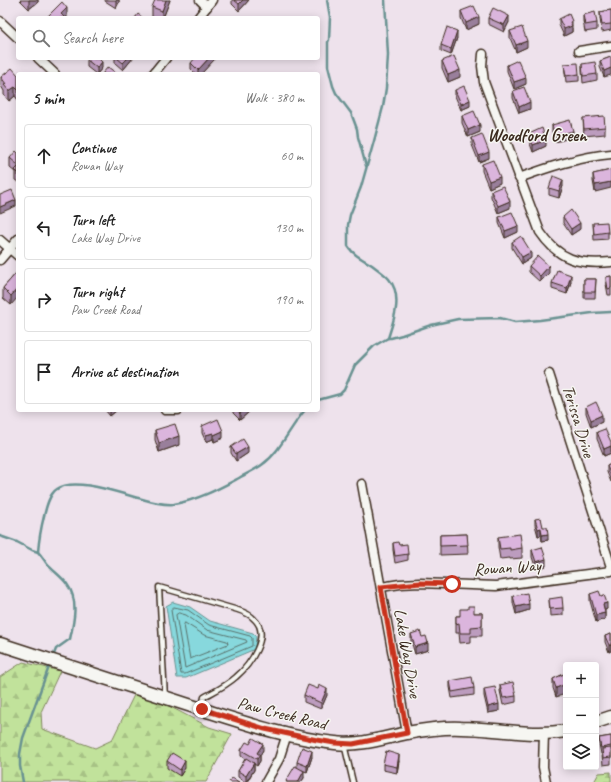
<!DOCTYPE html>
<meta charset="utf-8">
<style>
:root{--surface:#fff;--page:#f6f6f6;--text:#222;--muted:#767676;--line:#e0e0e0}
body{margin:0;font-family:Caveat,sans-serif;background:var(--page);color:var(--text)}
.controls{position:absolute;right:12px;bottom:12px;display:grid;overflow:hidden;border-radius:4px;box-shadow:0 2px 10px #0003}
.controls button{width:36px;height:36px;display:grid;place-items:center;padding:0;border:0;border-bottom:1px solid var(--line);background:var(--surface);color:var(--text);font:20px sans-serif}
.stop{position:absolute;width:12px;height:12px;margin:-9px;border:3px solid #c8321e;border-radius:50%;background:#fff}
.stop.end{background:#c8321e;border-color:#fff;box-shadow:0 1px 4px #0008}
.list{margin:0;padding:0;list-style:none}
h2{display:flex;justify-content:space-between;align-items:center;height:52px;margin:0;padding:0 16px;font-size:17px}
h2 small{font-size:13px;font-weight:400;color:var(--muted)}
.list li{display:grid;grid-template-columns:26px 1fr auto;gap:12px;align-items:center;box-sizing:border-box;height:64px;margin:0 8px 8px;padding:0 8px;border:1px solid var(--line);border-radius:4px}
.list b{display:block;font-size:15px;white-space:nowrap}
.list p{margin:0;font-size:13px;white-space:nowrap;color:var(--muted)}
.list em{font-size:13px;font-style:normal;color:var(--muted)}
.icon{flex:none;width:22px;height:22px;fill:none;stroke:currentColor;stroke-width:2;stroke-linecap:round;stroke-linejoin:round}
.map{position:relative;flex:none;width:611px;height:782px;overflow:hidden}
.search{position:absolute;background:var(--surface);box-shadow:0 2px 10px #0003;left:16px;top:16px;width:304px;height:44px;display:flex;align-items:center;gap:10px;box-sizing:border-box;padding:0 14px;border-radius:4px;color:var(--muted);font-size:15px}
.panel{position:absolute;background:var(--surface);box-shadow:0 2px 10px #0003;left:16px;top:72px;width:304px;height:340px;border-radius:4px}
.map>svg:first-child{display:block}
.forest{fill:url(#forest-firs);stroke:#7e865c}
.water{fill:#87d8dd;stroke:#699291}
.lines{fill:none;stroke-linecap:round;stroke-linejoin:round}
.shore{stroke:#59706a;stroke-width:1}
.stream{stroke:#699291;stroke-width:2.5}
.lane-casing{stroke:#3b2a1e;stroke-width:7}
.street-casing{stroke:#3b2a1e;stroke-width:11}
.secondary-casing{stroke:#3b2a1e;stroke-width:15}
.lane{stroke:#f6f6f2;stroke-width:4}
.street{stroke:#f6f6f2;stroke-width:8}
.secondary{stroke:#f6f6f2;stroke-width:12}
.wall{fill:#bc9cbe;stroke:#3b2a1e}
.shaded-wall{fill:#997f9b;stroke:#3b2a1e}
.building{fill:#dbb5dd;stroke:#3b2a1e}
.route{stroke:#c8321e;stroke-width:5}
.labels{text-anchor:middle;stroke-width:3;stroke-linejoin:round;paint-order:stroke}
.street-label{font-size:17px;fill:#3b2a1e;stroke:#f6f6f2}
.neighbourhood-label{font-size:18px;font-weight:bold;fill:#3b2a1e;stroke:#f6f6f2}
</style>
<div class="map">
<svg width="611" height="782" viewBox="0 0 611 782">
<defs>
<pattern id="forest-firs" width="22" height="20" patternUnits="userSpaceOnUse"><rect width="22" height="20" fill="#c1e29b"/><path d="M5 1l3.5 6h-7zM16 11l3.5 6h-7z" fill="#a7c285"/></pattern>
</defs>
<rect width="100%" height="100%" fill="#eee2ec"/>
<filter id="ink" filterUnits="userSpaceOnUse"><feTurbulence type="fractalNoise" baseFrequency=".025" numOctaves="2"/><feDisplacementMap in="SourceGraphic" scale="8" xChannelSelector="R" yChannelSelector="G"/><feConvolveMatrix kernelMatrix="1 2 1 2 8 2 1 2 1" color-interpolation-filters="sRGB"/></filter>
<g filter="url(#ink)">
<g class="forest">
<path d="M23 662 60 671 41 712 42 729 95 748 112 740 135 693 165 704 209 727 232 734 206 782H0V677Z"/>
<path d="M611 772V782H594L599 773Z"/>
</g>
<path class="water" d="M173 602 190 607 210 621 253 633 256 636 255 649 186 678H177L166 606Z"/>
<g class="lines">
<g class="shore">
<path d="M174 607 188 610 209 625 250 636 252 638V646L185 674H181L171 610Z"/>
<path d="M179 613 186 615 207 630 246 640 247 642 185 668 176 615Z"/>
<path d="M185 623 204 635 227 641 228 644 190 659 184 625Z"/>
</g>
<g class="stream">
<path d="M327 0 330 17 329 40 328 42V66L333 86 336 93 351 113 357 129 358 137 366 166"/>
<path d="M385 0 388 55 386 88 383 107 374 141 361 187 350 215 348 225V246C354 256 363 259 372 265 377 269 385 274 389 279 403 296 394 320 388 338"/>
<path d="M318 400 340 394 344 390 355 365 374 346 388 338H391L402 335 431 325 458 319 500 318 515 322 540 320 592 313 611 312"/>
<path d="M0 536 17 542 32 550 38 552C42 556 44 560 47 564 53 571 61 576 67 584 79 600 74 621 70 639L56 649 53 657"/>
<path d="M38 552C39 539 41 528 44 516 46 508 49 494 57 489 75 476 121 494 142 499 152 502 163 505 174 504 198 500 218 489 239 478 254 470 266 465 277 450 287 437 294 423 305 410"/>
<path d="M23 782 20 766V754L23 738 50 664"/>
</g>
<defs>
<g id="lane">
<path d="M165 697 159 587 238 610C244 612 250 614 254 619 272 635 249 666 236 677 226 686 215 691 204 697L202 707"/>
<path d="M344 744 353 782"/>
</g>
<g id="street">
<path d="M200 0 207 7"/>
<path d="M198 18 212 0"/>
<path d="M0 21 18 38"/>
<path d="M579 51 611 46"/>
<path d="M483 54 482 66 484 82 540 232C559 260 579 265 611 262"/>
<path d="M38 58 55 74"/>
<path d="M153 74 166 58"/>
<path d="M519 178C549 167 579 157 611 154"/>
<path d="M0 240 18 256"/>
<path d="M0 260 18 239"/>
<path d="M549 374 611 567"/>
<path d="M165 410H178"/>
<path d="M362 484 407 733"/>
<path d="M381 587 400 584 420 583 496 586 611 571"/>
<path d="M544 733 543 767 546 782"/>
<path d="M266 782 279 759 287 734"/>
</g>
<g id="secondary">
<path d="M0 644C67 665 134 688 201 709 245 723 289 738 335 743 360 746 383 738 407 733 424 730 443 727 461 728 496 728 531 737 566 731"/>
<path d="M596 722 611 717"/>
</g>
</defs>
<use href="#lane" class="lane-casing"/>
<use href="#street" class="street-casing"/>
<use href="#secondary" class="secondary-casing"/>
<use href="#lane" class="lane"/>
<use href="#street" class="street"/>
<use href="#secondary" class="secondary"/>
</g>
<g class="wall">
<path d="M20 0H38V2L29 9Z"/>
<path d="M105 0H119V2L116 8 105 1Z"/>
<path d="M170 0 163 18H156L152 17V7Z"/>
<path d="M232 0H249L239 11 232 4Z"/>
<path d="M611 10V30L602 32 600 19V12Z"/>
<path d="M461 11 479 24 466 30 461 18Z"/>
<path d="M583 15 597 23V30L585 32 583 21Z"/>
<path d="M488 18 509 22 504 32 488 24Z"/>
<path d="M559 19 572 28V32L564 36 559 25Z"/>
<path d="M510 31 527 47 516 52 510 38Z"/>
<path d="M457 38 451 55 441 51V45Z"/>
<path d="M611 57 604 77 600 67V61Z"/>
<path d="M115 58H133L123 70 115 63Z"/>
<path d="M215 58 201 74H196L191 69V63Z"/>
<path d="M87 60 102 68 97 74H96L87 67Z"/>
<path d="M442 61 460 77 448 82 442 68Z"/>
<path d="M564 64 579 74V81L566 82Z"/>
<path d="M582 64 597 74V80L583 83 582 71Z"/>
<path d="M507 65 526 84 514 89 507 71Z"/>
<path d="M18 75V100L15 96 9 101 4 95V91L1 86V77Z"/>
<path d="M455 90 470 106 461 110 455 96Z"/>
<path d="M513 91 530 109 519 113 513 98Z"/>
<path d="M462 116 480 132 468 137 462 123Z"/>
<path d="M583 118 605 127V134L584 136Z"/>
<path d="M552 125 573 137 555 142 552 132Z"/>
<path d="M529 134 546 146 533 152 529 141Z"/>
<path d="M472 138 489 158 479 162 472 145Z"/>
<path d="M18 153V182L15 180V172L10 168V158Z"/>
<path d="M482 164 500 183 489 188 482 171Z"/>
<path d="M611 170 595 192 593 181V174Z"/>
<path d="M563 186 559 198 549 195V188Z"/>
<path d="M491 191 510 208 498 213 491 197Z"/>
<path d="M499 217 518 232 505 238 499 223Z"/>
<path d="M563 217 580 229 571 235 563 223Z"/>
<path d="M593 223 608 232V239L594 240Z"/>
<path d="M512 242 531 258 522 264 512 248Z"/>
<path d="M529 266 549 273 540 282 529 272Z"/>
<path d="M18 271 11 305 3 298V288Z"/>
<path d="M611 276V295H608L606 284V277Z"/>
<path d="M584 279H596L595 298H584Z"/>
<path d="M571 282 567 294 552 289V283Z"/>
<path d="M586 407 602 422 591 427 586 413Z"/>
<path d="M105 410H117L110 416Z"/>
<path d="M233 410H251L240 420 233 413Z"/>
<path d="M202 426 223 438 214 442 213 439 206 442 202 433Z"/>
<path d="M155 430 179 445 159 452 155 440Z"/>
<path d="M597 432 611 446V453L604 456 597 439Z"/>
<path d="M231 447 248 453 236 461 231 453Z"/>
<path d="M611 464V482L607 472V466Z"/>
<path d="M535 519 543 527 548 540 542 541 541 535 538 536 535 525Z"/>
<path d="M467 534 468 554 440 555V535Z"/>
<path d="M498 537 522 548V558L510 559V558L500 559 498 547Z"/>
<path d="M393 543 399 545 408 554V560L395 563 393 550Z"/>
<path d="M532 550 546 566 536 569 532 557Z"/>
<path d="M590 594 601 596 607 609 605 610V619L596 622 590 601Z"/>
<path d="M513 596 529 610 516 614 513 603Z"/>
<path d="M549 599 563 608V615L550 616Z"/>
<path d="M474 613H482V636H471V642L460 643 459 633H456V616H460Z"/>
<path d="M411 634 422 637 428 650 415 654 411 641Z"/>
<path d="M611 634V651L609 652 605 642V636Z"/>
<path d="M566 673 556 697 553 688V679Z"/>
<path d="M450 681 474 688V695L452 698 450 687Z"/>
<path d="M500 685 516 696V702L503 705 500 691Z"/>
<path d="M318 689 327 695 321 709 304 702V695Z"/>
<path d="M484 689 499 711 488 713 484 696Z"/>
<path d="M611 736V764L603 765 602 754H601L599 744V738Z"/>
<path d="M241 750H263L260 755V761L257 766 254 764V770L247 782H245L238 777V771L245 759 241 756Z"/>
<path d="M312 757 307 772 302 770 304 778 301 782H286L297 767V762Z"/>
<path d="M167 761 185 768 180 776 167 768Z"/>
<path d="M399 761 397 773 383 770V764Z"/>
</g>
<g class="shaded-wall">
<path d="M29 0H38V2L29 9Z"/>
<path d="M116 0H119V2L116 8Z"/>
<path d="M166 0H170L163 18H162V11Z"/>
<path d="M243 0H249L239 11V4Z"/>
<path d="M67 8V18H61V14Z"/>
<path d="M509 16V22L504 32V25Z"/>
<path d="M479 17V24L466 30V23Z"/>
<path d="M572 21V32L564 36V29L570 22Z"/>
<path d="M457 31V38L451 55V49Z"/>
<path d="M527 41V47L516 52V45Z"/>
<path d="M128 58H133L123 70V63Z"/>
<path d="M209 58H215V59L201 74H198V70Z"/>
<path d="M102 62V68L97 74V68Z"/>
<path d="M611 68V75L604 77V71Z"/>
<path d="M460 70V77L448 82V75Z"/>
<path d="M526 78V84L514 89V82Z"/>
<path d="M15 87V96L9 101V91Z"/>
<path d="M470 100V106L461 110V104Z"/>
<path d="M530 102V109L519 113V107Z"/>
<path d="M480 125V132L468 137V130Z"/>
<path d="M573 131V137L555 142V136Z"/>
<path d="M546 140V146L533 152V145Z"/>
<path d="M489 152V158L479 162V156Z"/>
<path d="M500 177V183L489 188V181Z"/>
<path d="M563 180V186L559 198V191Z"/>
<path d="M611 182V188L595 192V185Z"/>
<path d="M16 200V206L0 213V207Z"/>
<path d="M510 201V208L498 213V206Z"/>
<path d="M580 223V229L571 235V229Z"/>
<path d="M518 226V232L505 238V231Z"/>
<path d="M531 252V258L522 264V257Z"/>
<path d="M549 266V273L540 282V276Z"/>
<path d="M571 275V282L567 294V288Z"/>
<path d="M18 288V297L11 305V296Z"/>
<path d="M110 410H117L110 416Z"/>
<path d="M244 410H251L240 420V414Z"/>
<path d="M602 415V422L591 427V420Z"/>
<path d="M223 431V438L214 442V435Z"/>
<path d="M213 433V439L206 442V435Z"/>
<path d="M179 436V445L159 452V443Z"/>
<path d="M611 446V453L604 456V449Z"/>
<path d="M248 447V453L236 461V454Z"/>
<path d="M541 528V535L538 536V529Z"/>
<path d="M548 534V540L542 541V535Z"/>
<path d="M546 559V566L536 569V562Z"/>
<path d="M607 603V609L603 611V604Z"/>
<path d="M529 604V610L516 614V607Z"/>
<path d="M605 613V619L596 622V615Z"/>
<path d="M428 643V650L415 654V647Z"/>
<path d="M609 645H611V651L609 652Z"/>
<path d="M566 684V694L556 697V688Z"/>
<path d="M327 689V695L321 709V703Z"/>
<path d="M499 704V711L488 713V707Z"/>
<path d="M263 744V750L260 755V761L257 766V753Z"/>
<path d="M312 751V757L307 772V766Z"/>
<path d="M399 755V761L397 773V767Z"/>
<path d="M185 761V768L180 776V770Z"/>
<path d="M254 763V770L246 782V776Z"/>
<path d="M304 771V778L301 782H298Z"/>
</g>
<g class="building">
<path d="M155 0H166L162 11 152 7Z"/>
<path d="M234 0H243L239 4Z"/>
<path d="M62 2 67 8 61 14 65 18H50L48 16Z"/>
<path d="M474 6 479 17 466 23 461 11Z"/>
<path d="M493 8 509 16 504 25 488 18Z"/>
<path d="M611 10V24L602 25 600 12Z"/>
<path d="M595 12 597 23 585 25 583 15Z"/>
<path d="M138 14 143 18H135Z"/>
<path d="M569 14 572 21 570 22 572 26 564 29 559 19Z"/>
<path d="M447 27 457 31 451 49 441 45Z"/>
<path d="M522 27 527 41 516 45 510 31Z"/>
<path d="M454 56 460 70 448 75 442 61Z"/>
<path d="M611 57V68L604 71 600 61Z"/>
<path d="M89 58H98L102 62 97 68 87 60Z"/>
<path d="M117 58H128L123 63Z"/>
<path d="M195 58H209L198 70 191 63Z"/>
<path d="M518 60 526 78 514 82 507 65Z"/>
<path d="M595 62 597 74 583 76 582 64Z"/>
<path d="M578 63 579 74 566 76 564 64Z"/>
<path d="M108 67 116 73 115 74H102Z"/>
<path d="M12 68 18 75V90L15 87 9 91 4 85 6 84 1 77Z"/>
<path d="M464 86 470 100 461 104 455 90Z"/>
<path d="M524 87 530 102 519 107 513 91Z"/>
<path d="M474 111 480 125 468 130 462 116Z"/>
<path d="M604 116 605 127 584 129 583 118Z"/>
<path d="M570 120 573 131 555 136 552 125Z"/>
<path d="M542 128 546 140 533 145 529 134Z"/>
<path d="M482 134 489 152 479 156 472 138Z"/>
<path d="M16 151 18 153V165L10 158Z"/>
<path d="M493 160 500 177 489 181 482 164Z"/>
<path d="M18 167V173L15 170Z"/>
<path d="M611 170V182L595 185 593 174Z"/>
<path d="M553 176 563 180 559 191 549 188Z"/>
<path d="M503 186 510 201 498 206 491 191Z"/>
<path d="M12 190 16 200 0 207V195Z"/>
<path d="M571 210 580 223 571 229 563 217Z"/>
<path d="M512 212 518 226 505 231 499 217Z"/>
<path d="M607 222 608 232 594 234 593 223Z"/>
<path d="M521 236 531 252 522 257 512 242Z"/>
<path d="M538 256 549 266 540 276 529 266Z"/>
<path d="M557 270 571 275 567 288 552 283Z"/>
<path d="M18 271V288L11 296 3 288Z"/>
<path d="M611 276V288L608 289 606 277Z"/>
<path d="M584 279H596L595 292H584Z"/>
<path d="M596 402 602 415 591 420 586 407Z"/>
<path d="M236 410H244L240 414Z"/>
<path d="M218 419 223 431 214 435 213 433 206 435 202 426Z"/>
<path d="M175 424 179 436 159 443 155 430Z"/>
<path d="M605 429 611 442V446L604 449 597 432Z"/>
<path d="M243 439 248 447 236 454 231 447Z"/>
<path d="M611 464V476L607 466Z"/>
<path d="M541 518 543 527H547L548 534 542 535 541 528 538 529 535 519Z"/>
<path d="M467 534 468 545 440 546V535Z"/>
<path d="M520 534 522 548 510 550V548L500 549 498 537Z"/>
<path d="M398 542 399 545 407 544 408 554 395 556 393 543Z"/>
<path d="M542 547 546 559 536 562 532 550Z"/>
<path d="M599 591 601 596 604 595 607 603 603 604 605 613 596 615 590 594Z"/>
<path d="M527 593 529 604 516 607 513 596Z"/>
<path d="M562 597 563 608 550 609 549 599Z"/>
<path d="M468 606H474V613H482V626L471 627V633H460L459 623 456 624V616H460V609H468Z"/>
<path d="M420 631 422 637 426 636 428 643 415 647 411 634Z"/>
<path d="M611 634V645H609L605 636Z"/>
<path d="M566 673V684L556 688 553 679Z"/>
<path d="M472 677 474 688 452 692 450 681Z"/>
<path d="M513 682 516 696 503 698 500 685Z"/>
<path d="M308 685 318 689 319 685 327 689 321 703 304 695Z"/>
<path d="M495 687 499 704 488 707 484 689Z"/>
<path d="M611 736V746L601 748 599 738Z"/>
<path d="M253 738 263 744 257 753 260 755 257 759 241 750 246 742 250 744Z"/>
<path d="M302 747 312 751 307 766 297 762Z"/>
<path d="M611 748V757L603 758 602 749Z"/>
<path d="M386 751 399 755 397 767 383 764Z"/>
<path d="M172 753 185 761 180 770 167 761Z"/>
<path d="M246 758 254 763 246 776 238 771Z"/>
<path d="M295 766 304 771 298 782H287L286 781Z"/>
<path d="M232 778 239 782H229Z"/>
</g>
</g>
<g class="lines" filter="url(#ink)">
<path class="route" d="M202 709 265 729 317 740 335 743 353 744 407 733 381 587 420 583 452 584"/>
</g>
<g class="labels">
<g class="street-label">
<text transform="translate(579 421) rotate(73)" y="6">Terissa Drive</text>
<text transform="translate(507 567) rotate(-4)" y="6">Rowan Way</text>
<text transform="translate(408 653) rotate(80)" y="6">Lake Way Drive</text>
<text transform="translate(282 713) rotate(14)" y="6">Paw Creek Road</text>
</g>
<g class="neighbourhood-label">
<text x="537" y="141">Woodford Green</text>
</g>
</g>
</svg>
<div class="controls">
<button>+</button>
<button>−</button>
<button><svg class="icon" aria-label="layers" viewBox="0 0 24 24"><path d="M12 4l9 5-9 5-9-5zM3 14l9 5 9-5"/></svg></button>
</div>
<div class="stop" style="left:452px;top:584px"></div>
<div class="stop end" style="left:202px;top:709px"></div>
<div class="search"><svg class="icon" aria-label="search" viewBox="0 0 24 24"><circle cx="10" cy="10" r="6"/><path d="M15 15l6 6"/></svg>Search here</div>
<section class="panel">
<h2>5 min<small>Walk · 380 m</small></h2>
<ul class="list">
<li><svg class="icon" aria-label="ahead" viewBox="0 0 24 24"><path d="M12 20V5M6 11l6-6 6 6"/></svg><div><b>Continue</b><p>Rowan Way</p></div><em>60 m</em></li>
<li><svg class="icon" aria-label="left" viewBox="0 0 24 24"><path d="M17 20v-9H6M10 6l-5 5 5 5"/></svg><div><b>Turn left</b><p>Lake Way Drive</p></div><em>130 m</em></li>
<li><svg class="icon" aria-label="right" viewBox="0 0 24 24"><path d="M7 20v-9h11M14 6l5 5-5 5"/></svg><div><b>Turn right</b><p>Paw Creek Road</p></div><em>190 m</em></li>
<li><svg class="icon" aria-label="arrive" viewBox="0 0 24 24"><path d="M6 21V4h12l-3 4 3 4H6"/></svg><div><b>Arrive at destination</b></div></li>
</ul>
</section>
</div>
